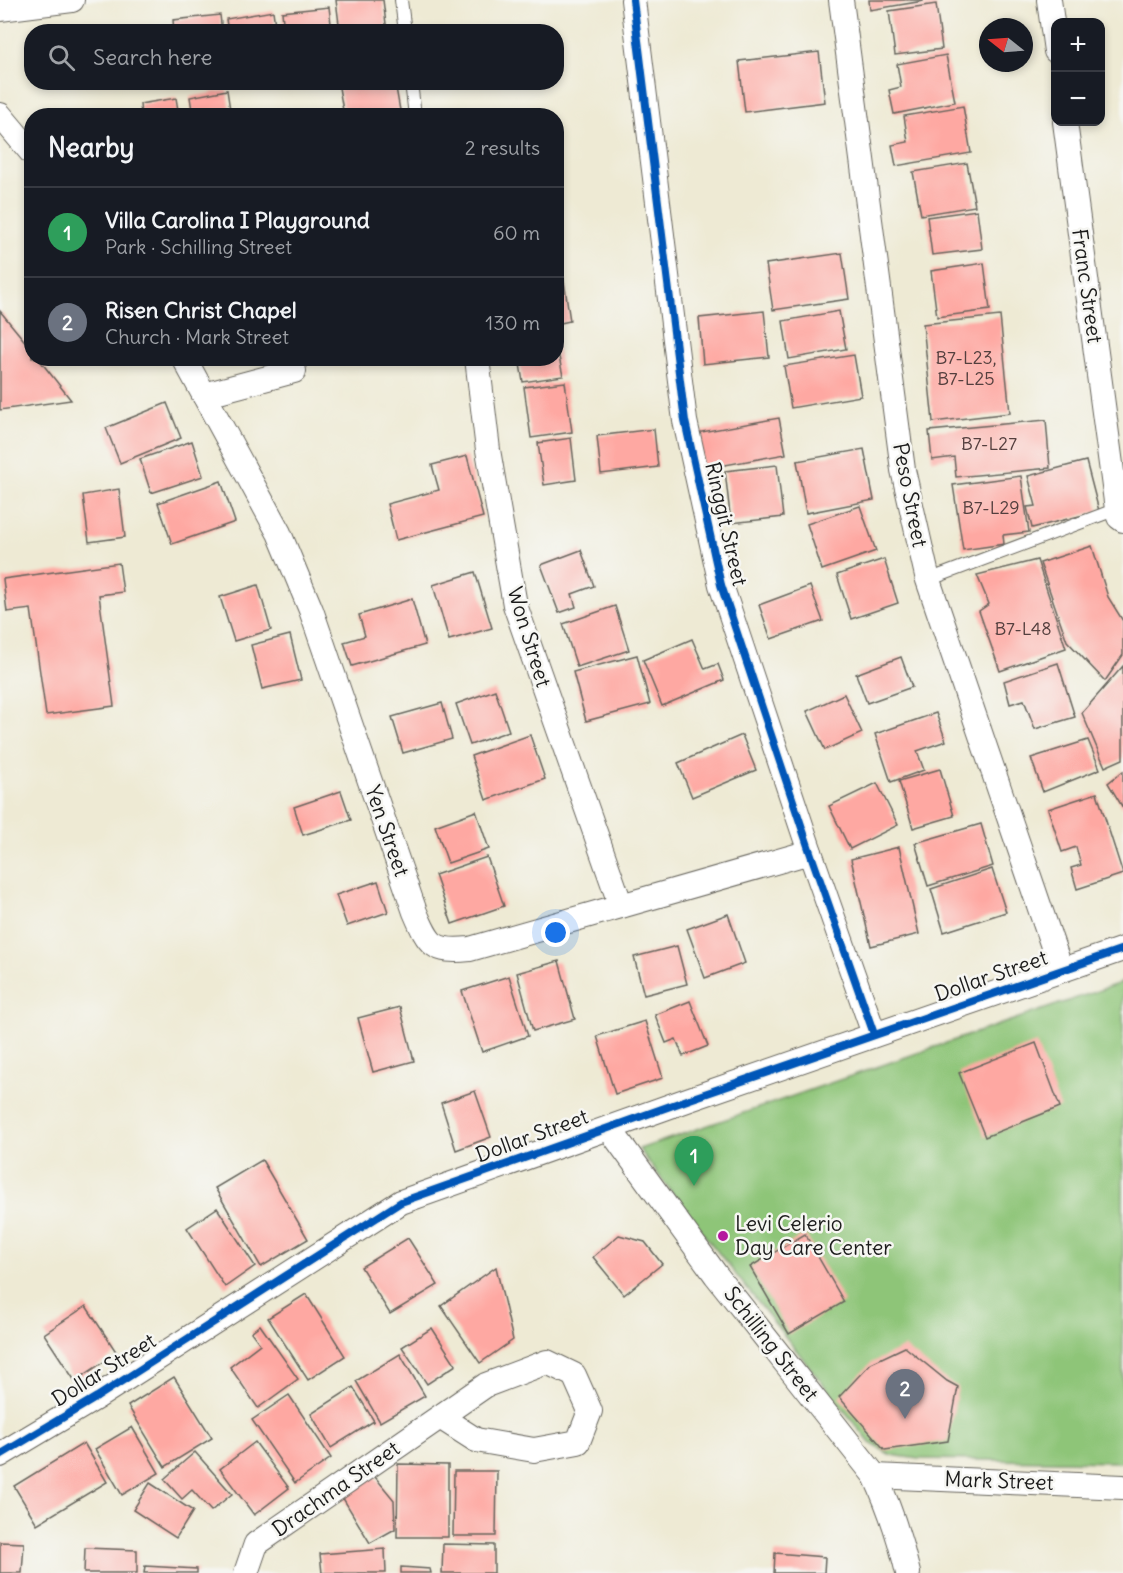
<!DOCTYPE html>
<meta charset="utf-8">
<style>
:root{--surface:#171b24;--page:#20242c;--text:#f1f3f6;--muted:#9ea1a6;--line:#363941;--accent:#ea580c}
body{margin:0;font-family:Delius,sans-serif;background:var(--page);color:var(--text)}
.controls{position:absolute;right:18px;top:18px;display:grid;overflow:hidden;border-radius:12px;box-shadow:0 3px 9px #0003}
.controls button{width:54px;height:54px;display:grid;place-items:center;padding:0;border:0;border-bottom:2px solid var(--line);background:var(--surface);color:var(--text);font:30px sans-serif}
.compass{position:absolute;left:979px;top:18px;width:54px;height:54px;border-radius:50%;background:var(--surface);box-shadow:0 3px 9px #0003;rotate:287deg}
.you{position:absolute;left:556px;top:933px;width:21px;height:21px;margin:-15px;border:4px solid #fff;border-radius:50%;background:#1a73e8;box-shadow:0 0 0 9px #1a73e833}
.badge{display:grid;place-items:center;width:39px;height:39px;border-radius:50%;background:var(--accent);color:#fff;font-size:20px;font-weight:700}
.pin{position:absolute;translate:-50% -50px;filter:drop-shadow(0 2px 3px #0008)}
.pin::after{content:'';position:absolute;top:32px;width:21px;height:18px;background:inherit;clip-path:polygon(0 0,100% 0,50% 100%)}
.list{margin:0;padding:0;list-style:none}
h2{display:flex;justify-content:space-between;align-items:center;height:78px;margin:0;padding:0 24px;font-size:26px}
h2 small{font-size:20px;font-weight:400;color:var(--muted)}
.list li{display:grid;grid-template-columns:39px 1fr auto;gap:18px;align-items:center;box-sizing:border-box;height:90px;padding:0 24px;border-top:2px solid var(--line)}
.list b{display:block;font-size:22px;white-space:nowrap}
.list p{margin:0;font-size:20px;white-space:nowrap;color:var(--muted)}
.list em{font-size:20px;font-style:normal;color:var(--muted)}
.icon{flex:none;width:33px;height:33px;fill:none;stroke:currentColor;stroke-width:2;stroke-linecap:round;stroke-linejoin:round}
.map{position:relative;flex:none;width:1123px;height:1573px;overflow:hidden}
.search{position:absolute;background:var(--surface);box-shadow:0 3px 9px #0003;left:24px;top:24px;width:540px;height:66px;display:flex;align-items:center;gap:15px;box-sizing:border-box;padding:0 21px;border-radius:24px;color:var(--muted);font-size:22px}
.panel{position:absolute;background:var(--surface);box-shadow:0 3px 9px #0003;left:24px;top:108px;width:540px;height:258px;border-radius:24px}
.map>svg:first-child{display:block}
.green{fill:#8ec578;stroke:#55704a;stroke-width:1.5}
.building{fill:#fea8a2}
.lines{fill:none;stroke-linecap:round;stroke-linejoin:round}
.service-casing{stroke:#66645c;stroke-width:14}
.minor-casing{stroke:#66645c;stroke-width:26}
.service{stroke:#fff;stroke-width:12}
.minor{stroke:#fff;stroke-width:24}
.cycleway-casing{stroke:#f6f6f2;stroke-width:11}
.cycleway{stroke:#0057b8;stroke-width:8}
.poi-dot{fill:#b5179e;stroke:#f6f6f2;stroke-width:2}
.labels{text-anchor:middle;stroke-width:5;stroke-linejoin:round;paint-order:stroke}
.number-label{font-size:18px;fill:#543f3e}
.street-label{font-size:21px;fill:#1c1c1c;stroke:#f6f6f2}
.poi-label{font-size:21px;fill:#1c1c1c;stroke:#f6f6f2;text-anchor:start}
</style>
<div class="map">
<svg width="1123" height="1573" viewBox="0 0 1123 1573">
<rect width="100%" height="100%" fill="#f6f6f2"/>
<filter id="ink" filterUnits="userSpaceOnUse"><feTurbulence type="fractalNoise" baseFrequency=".0167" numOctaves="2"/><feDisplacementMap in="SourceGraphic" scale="12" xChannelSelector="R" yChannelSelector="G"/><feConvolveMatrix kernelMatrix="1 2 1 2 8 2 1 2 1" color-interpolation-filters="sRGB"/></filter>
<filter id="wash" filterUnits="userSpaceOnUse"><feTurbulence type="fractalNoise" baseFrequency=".008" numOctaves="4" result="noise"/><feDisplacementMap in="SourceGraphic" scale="24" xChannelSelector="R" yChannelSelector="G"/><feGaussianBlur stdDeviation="1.35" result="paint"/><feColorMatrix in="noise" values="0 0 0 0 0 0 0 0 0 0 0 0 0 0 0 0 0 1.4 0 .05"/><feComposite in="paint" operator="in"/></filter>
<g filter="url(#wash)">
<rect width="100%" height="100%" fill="#eeead4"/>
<path class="green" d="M1123 982V1462L918 1459 891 1455 870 1443 694 1222 639 1149Z"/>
<g id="blocks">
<g class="building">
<path d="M336 0H383L387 32H340Z"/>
<path d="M869 0H923V1L870 10Z"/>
<path d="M936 4 942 49 895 55 889 11Z"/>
<path d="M329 7 332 32H284L282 12Z"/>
<path d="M273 11 276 32H228L226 19Z"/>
<path d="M220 15 222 32H174L173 20Z"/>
<path d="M819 52 825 102 745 112 739 61Z"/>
<path d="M946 55 955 102 894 114 889 90 901 87 897 64Z"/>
<path d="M338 82H395L401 116H344Z"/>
<path d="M227 90 231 116H193L190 97Z"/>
<path d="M176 98 179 116H141L140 104Z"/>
<path d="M963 106 971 153 896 166 892 145 908 142 904 116Z"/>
<path d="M967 163 975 206 921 215 913 172Z"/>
<path d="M977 210 982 249 932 255 927 217Z"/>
<path d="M842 253 849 299 773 310 766 264Z"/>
<path d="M984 263 990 310 937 317 931 271Z"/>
<path d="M563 274 570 321 556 324V275Z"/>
<path d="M0 311 32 350V358H38L71 400 0 410Z"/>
<path d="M764 311 769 357 703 364 699 318Z"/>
<path d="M839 311 846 349 789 359 783 321Z"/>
<path d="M1000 316 1010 413 933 422 923 324Z"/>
<path d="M556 343 563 376 523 382 519 358H556Z"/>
<path d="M854 355 861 396 791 408 784 366Z"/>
<path d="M565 382 572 432 531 438 524 387Z"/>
<path d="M167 403 181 438 120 463 106 428Z"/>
<path d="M779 418 786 454 703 469 696 433Z"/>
<path d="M1046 420 1050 468 956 477 954 457 932 460 929 431Z"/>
<path d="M654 429 658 467 601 474 597 436Z"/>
<path d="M571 438 576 480 544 485 538 443Z"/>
<path d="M192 441 203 476 151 493 140 459Z"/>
<path d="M864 449 874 500 806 513 797 461Z"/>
<path d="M467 456 483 517 396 540 387 504 439 490 432 465Z"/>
<path d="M1086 461 1099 511 1032 528 1027 507 1036 506 1028 476Z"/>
<path d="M777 465 783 517 731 523 725 471Z"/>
<path d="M1021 476 1029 532 1003 535 1004 544 963 550 953 485Z"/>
<path d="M221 481 235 522 172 544 158 503Z"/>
<path d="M119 489 125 537 89 542 83 495Z"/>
<path d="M860 506 876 551 822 570 807 524Z"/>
<path d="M1092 546 1108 597 1123 621V655L1105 681 1067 641 1040 563Z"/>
<path d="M581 550 594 586 572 594 576 607 559 613 541 565Z"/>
<path d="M884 559 898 603 851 619 837 575Z"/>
<path d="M1037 560 1066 648 1000 671 979 611 989 604 977 575Z"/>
<path d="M119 563 123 592 99 595 114 706 46 715 31 609 7 612 3 579Z"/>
<path d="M475 572 492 628 449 640 433 585Z"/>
<path d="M258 585 271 630 234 641 220 597Z"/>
<path d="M810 586 823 621 771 639 759 605Z"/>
<path d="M412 599 425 645 352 666 344 642 365 636 359 615Z"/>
<path d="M615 606 629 650 577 667 563 624Z"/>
<path d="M290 635 301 680 262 689 251 645Z"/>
<path d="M692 639 705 669 718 664 724 680 662 706 643 660Z"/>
<path d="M637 655 650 704 586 721 573 672Z"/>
<path d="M901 657 912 687 867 703 856 674Z"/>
<path d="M1058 663 1075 717 1035 729 1024 700 1010 704 1004 681Z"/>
<path d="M1123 666V759L1105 767 1082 713Z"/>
<path d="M495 690 509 731 470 745 456 704Z"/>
<path d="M844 694 862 733 825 750 807 711Z"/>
<path d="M442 703 452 739 403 753 392 717Z"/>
<path d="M936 713 946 741 917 751 924 770 891 782 875 734Z"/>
<path d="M530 735 545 779 486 800 471 756Z"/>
<path d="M742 735 756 770 692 797 678 763Z"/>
<path d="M1088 740 1100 769 1043 792 1031 758Z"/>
<path d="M940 769 954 816 913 828 899 781Z"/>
<path d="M1123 771V808L1108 783Z"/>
<path d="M877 783 898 825 850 849 829 806Z"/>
<path d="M341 791 351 820 303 835 294 807Z"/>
<path d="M1097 793 1123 874 1077 889 1071 868 1081 865 1076 847 1062 852 1048 809Z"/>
<path d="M476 811 489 849 448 863 435 826Z"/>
<path d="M981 824 993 866 928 886 915 843Z"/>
<path d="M899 847 919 934 871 946 851 859Z"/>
<path d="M487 857 504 906 452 924 435 875Z"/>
<path d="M992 869 1006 912 944 932 931 889Z"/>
<path d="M378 881 388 912 347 926 336 895Z"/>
<path d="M728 914 745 963 705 978 687 929Z"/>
<path d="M677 946 687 984 644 995 634 957Z"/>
<path d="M559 961 575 1019 533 1031 517 973Z"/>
<path d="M509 976 528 1036 482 1052 462 991Z"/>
<path d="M690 1001 708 1046 683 1056 676 1039 666 1043 655 1015Z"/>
<path d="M400 1007 414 1061 373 1072 358 1018Z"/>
<path d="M645 1021 663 1078 615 1094 597 1036Z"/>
<path d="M1036 1043 1060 1107 985 1137 959 1073Z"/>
<path d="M475 1091 491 1137 456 1150 441 1103Z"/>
<path d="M262 1160 308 1239 261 1267 215 1188Z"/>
<path d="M217 1208 255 1266 225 1287 187 1228Z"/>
<path d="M805 1234 844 1302 789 1334 750 1267Z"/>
<path d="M619 1235 645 1242 662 1264 624 1295 593 1257Z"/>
<path d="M408 1238 438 1285 390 1314 361 1267Z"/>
<path d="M496 1267 513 1340 480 1363 441 1306Z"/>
<path d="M306 1294 345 1356 308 1380 268 1318Z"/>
<path d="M86 1306 117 1353 75 1381 44 1334Z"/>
<path d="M260 1325 298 1379 258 1408 230 1367 260 1344 251 1332Z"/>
<path d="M432 1328 456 1365 427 1384 402 1347Z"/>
<path d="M905 1347 947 1381 958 1387 948 1441 885 1450 839 1397 871 1363Z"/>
<path d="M400 1354 425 1396 380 1422 356 1381Z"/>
<path d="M174 1377 212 1438 165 1467 128 1406Z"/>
<path d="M353 1387 374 1421 331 1448 311 1414Z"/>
<path d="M289 1395 331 1458 295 1483 252 1420Z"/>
<path d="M132 1427 159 1473 122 1495 95 1449Z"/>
<path d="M255 1442 289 1488 254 1515 220 1469Z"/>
<path d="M84 1443 107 1482 37 1524 14 1486Z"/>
<path d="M195 1452 232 1494 211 1511 192 1490 182 1499 164 1479Z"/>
<path d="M398 1464 448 1465V1537H397Z"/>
<path d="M454 1471H497L496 1536H453Z"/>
<path d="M371 1472 394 1500 395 1529 370 1543 341 1495Z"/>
<path d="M150 1483 193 1511 176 1538 133 1510Z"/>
<path d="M0 1542 24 1543 22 1573H0Z"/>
<path d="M443 1544 494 1545V1573H442Z"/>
<path d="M85 1548 137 1550V1573H84Z"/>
<path d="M385 1549 386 1573H322L320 1554Z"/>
<path d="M775 1553 825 1557 824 1573H774Z"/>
<path d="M145 1566 197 1569V1573H144Z"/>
<path d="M401 1567 430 1569 431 1573H401Z"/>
</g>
</g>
</g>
<g filter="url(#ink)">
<use href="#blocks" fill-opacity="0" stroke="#66645c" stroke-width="1.5"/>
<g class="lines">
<defs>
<g id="service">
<path d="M401 0 405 32"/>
<path d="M411 82 415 116"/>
<path d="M928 580 1117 509"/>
</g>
<g id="minor">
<path d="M633 0 685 421 721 585 810 852 874 1034"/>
<path d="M841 0 903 470 928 580 1061 970"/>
<path d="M1049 0 1056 51"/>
<path d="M0 9 72 0"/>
<path d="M0 115 32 153"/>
<path d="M1065 122 1117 509 1119 517 1123 520"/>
<path d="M184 358 279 533 311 610 415 912C429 945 433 953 470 949L810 852"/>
<path d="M477 358 488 450 515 605 621 906"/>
<path d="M204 395 294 371"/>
<path d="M609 1128 716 1275 875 1476C890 1508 900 1539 908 1573"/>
<path d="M0 1455 97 1397 401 1202 690 1099 1123 949"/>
<path d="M875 1476 1123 1487"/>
<path d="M246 1573 256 1544 486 1385 547 1362 574 1375 590 1411 578 1442 534 1450 476 1440 440 1417"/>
</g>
</defs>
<use href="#service" class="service-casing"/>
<use href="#minor" class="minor-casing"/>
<use href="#service" class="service"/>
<use href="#minor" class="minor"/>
<defs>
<g id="cycleway">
<path d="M633 0 685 421 721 585 810 852 874 1034"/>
<path d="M0 1455 97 1397 401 1202 690 1099 1123 949"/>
</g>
</defs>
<use href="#cycleway" class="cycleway-casing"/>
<use href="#cycleway" class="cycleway"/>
</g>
</g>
<circle class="poi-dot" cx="723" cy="1236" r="6"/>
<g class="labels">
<g class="number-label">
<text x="966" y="364">B7-L23,<tspan x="966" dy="21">B7-L25</tspan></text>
<text x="989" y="450">B7-L27</text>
<text x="991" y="514">B7-L29</text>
<text x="1023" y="635">B7-L48</text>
</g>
<g class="street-label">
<text transform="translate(1087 286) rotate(82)" y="7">Franc Street</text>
<text transform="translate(910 495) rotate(79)" y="7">Peso Street</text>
<text transform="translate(726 524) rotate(77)" y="7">Ringgit Street</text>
<text transform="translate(529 637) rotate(73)" y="7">Won Street</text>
<text transform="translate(387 831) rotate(71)" y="7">Yen Street</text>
<text transform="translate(991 976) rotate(-19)" y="7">Dollar Street</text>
<text transform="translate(532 1136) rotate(-20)" y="7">Dollar Street</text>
<text transform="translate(771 1344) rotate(52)" y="7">Schilling Street</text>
<text transform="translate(104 1370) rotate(-32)" y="7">Dollar Street</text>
<text transform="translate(999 1481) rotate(2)" y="7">Mark Street</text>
<text transform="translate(336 1489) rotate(-35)" y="7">Drachma Street</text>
</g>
<g class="poi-label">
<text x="735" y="1231">Levi Celerio<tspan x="735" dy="24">Day Care Center</tspan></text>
</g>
</g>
</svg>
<div class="controls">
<button>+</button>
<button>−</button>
</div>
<svg class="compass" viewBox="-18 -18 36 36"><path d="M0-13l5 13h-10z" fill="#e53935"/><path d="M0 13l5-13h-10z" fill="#9ea1a6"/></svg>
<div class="you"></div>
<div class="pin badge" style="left:694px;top:1186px;background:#2e9e5b">1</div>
<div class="pin badge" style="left:905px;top:1419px;background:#6b7280">2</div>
<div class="search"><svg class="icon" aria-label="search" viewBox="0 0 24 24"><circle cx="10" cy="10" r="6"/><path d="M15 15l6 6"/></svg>Search here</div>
<section class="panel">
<h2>Nearby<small>2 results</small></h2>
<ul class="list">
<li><span class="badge" style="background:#2e9e5b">1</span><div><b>Villa Carolina I Playground</b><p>Park · Schilling Street</p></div><em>60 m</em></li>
<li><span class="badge" style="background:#6b7280">2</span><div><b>Risen Christ Chapel</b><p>Church · Mark Street</p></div><em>130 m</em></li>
</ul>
</section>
</div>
